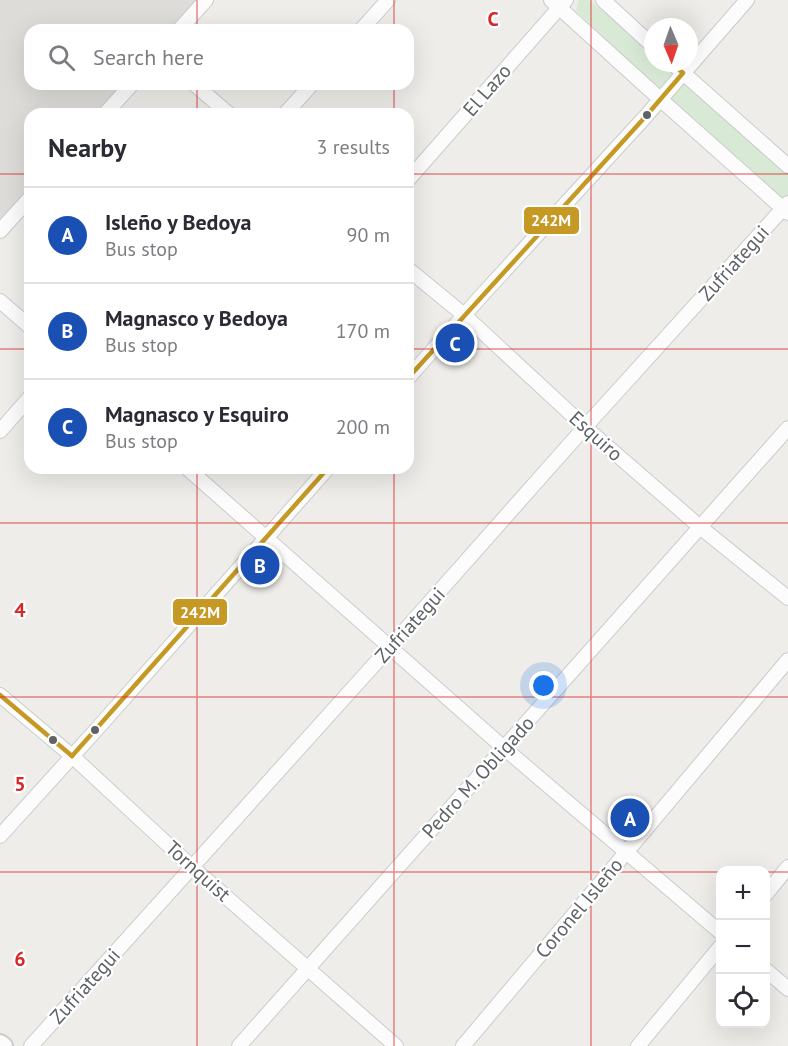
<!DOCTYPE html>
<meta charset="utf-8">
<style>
:root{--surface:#fff;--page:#f7f7f7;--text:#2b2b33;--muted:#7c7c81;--line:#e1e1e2;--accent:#909394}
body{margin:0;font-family:"PT Sans",sans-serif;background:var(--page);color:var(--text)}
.controls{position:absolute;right:18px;bottom:18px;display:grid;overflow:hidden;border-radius:12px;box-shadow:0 6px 24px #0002}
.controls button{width:54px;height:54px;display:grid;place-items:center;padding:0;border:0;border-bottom:2px solid var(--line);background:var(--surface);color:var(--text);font:30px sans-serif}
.compass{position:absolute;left:644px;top:18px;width:54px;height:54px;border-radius:50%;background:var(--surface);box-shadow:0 6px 24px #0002;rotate:178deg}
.you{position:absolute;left:544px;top:686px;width:21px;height:21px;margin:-15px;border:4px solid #fff;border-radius:50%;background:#1a73e8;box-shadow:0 0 0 9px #1a73e833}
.badge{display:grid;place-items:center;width:39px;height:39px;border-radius:50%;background:var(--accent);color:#fff;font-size:20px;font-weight:700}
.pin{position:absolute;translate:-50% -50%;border:3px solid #fff;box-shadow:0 2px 6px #0006}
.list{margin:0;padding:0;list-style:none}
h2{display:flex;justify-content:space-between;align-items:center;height:78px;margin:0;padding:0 24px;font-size:26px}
h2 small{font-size:20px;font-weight:400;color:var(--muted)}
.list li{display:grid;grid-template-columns:39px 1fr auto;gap:18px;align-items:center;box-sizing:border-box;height:96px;padding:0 24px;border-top:2px solid var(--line)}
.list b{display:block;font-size:22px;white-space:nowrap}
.list p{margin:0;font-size:20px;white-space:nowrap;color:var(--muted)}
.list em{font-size:20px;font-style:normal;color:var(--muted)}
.icon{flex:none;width:33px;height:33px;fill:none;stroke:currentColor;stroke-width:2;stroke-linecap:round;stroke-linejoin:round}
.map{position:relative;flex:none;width:788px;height:1046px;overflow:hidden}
.search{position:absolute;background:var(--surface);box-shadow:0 6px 24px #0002;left:24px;top:24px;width:390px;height:66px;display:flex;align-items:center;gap:15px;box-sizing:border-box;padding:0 21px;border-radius:18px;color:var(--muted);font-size:22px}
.panel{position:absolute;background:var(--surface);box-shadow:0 6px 24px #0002;left:24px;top:108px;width:390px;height:366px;border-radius:18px}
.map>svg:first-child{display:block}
.industrial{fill:#dedcd9}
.green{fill:#d8ead5}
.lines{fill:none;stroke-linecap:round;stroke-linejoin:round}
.minor-casing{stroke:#cacbcb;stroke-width:16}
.tertiary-casing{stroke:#cacbcb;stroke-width:20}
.minor{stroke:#fcfcfc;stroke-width:14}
.tertiary{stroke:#fcfcfc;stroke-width:16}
.bus-1-casing{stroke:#fff;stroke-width:9}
.bus-1{stroke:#c69924;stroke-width:4.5}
.grid{fill:none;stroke:#d62828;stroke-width:1.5;stroke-opacity:0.55}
.bus-dot{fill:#5e6367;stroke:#fff;stroke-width:2}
.labels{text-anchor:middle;stroke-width:4.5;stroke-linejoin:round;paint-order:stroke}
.street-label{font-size:20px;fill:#5e6367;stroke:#fff}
.grid-label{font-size:20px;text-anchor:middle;font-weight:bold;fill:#d62828;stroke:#fff;stroke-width:4.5;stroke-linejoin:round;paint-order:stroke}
.line-badge{stroke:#fff;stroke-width:2}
.badge-label{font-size:16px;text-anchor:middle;font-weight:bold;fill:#fff}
</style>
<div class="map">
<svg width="788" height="1046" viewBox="0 0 788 1046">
<rect width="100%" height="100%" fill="#eeede9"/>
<path class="industrial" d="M0 0H199L173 30H30V84H125L98 114H30V191L0 225Z"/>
<path class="green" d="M579 0H589L653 52V63H666L788 169V204L662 96 576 10Z"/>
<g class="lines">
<defs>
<g id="minor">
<path d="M551 0 660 99 788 213"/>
<path d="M603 0 653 46"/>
<path d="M179 30 206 0"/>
<path d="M361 30 388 0"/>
<path d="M672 63 788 166"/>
<path d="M194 84 229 114"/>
<path d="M105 114 132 84"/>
<path d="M285 114 312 84"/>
<path d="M408 180 566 0"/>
<path d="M0 231 30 198"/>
<path d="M408 269 464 315 585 427 700 527 788 598"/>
<path d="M0 301 30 327"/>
<path d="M408 378 483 294 646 116 747 0"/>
<path d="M0 431 30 397"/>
<path d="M187 468 504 748 720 932"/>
<path d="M0 695 72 756 192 867 396 1046"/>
<path d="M0 836 96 730 328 468"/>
<path d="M766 894 788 867"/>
<path d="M766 970 788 989"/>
<path d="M31 1046 390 647 585 427 788 203"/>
<path d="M239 1046 788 428"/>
<path d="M463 1046 788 660"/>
<path d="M638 1046 720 947"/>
</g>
<path id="tertiary" d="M0 1043 4 1046"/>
</defs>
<use href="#minor" class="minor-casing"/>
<use href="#tertiary" class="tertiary-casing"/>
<use href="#minor" class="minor"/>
<use href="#tertiary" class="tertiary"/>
<defs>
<g id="bus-1">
<path d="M408 378 646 116 683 73 672 63"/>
<path d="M0 695 72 756"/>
<path d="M72 756 328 468"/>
</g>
</defs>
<use href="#bus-1" class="bus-1-casing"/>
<use href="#bus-1" class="bus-1"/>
</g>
<path class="grid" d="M197 0V30M394 0V30M591 0V1046M197 84V114M394 84V114M0 174H30M408 174H788M0 349H30M408 349H788M197 468V1046M394 468V1046M0 523H788M0 697H788M0 872H720M766 872H788"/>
<g class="bus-dot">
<circle cx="647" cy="115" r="5"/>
<circle cx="95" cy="730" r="5"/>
<circle cx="53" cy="740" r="5"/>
</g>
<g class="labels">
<g class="street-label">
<text transform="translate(487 90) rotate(-49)" y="7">El Lazo</text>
<text transform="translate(734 263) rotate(-48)" y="7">Zufriategui</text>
<text transform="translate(596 436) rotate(42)" y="7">Esquiro</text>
<text transform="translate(410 625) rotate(-48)" y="7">Zufriategui</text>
<text transform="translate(478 777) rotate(-48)" y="7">Pedro M. Obligado</text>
<text transform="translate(198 871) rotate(42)" y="7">Tornquist</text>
<text transform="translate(579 908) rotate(-50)" y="7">Coronel Isleño</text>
<text transform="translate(85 986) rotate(-48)" y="7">Zufriategui</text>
</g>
</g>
<g class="grid-label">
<text x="493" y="26">C</text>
<text x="20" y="617">4</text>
<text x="20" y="791">5</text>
<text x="20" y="966">6</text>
</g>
<g class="line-badge">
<rect x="523" y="206" width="57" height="29" rx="6" fill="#c69924"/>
<rect x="172" y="598" width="56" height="28" rx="6" fill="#c69924"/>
</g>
<g class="badge-label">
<text x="551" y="226">242M</text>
<text x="200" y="618">242M</text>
</g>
</svg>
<div class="controls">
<button>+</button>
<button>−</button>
<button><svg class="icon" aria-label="locate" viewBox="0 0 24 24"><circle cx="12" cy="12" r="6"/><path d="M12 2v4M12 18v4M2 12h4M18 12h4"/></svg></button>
</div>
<svg class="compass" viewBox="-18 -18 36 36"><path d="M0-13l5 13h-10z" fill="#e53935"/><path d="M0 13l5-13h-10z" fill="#7c7c81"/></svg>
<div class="you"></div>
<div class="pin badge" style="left:630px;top:818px;background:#1a4fb4">A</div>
<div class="pin badge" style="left:260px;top:565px;background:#1a4fb4">B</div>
<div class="pin badge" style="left:455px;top:343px;background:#1a4fb4">C</div>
<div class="search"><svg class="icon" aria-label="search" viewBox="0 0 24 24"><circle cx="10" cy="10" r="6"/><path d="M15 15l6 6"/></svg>Search here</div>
<section class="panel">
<h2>Nearby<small>3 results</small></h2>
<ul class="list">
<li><span class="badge" style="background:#1a4fb4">A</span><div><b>Isleño y Bedoya</b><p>Bus stop</p></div><em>90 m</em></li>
<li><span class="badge" style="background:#1a4fb4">B</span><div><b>Magnasco y Bedoya</b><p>Bus stop</p></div><em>170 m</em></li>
<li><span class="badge" style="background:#1a4fb4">C</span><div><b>Magnasco y Esquiro</b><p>Bus stop</p></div><em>200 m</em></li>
</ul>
</section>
</div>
